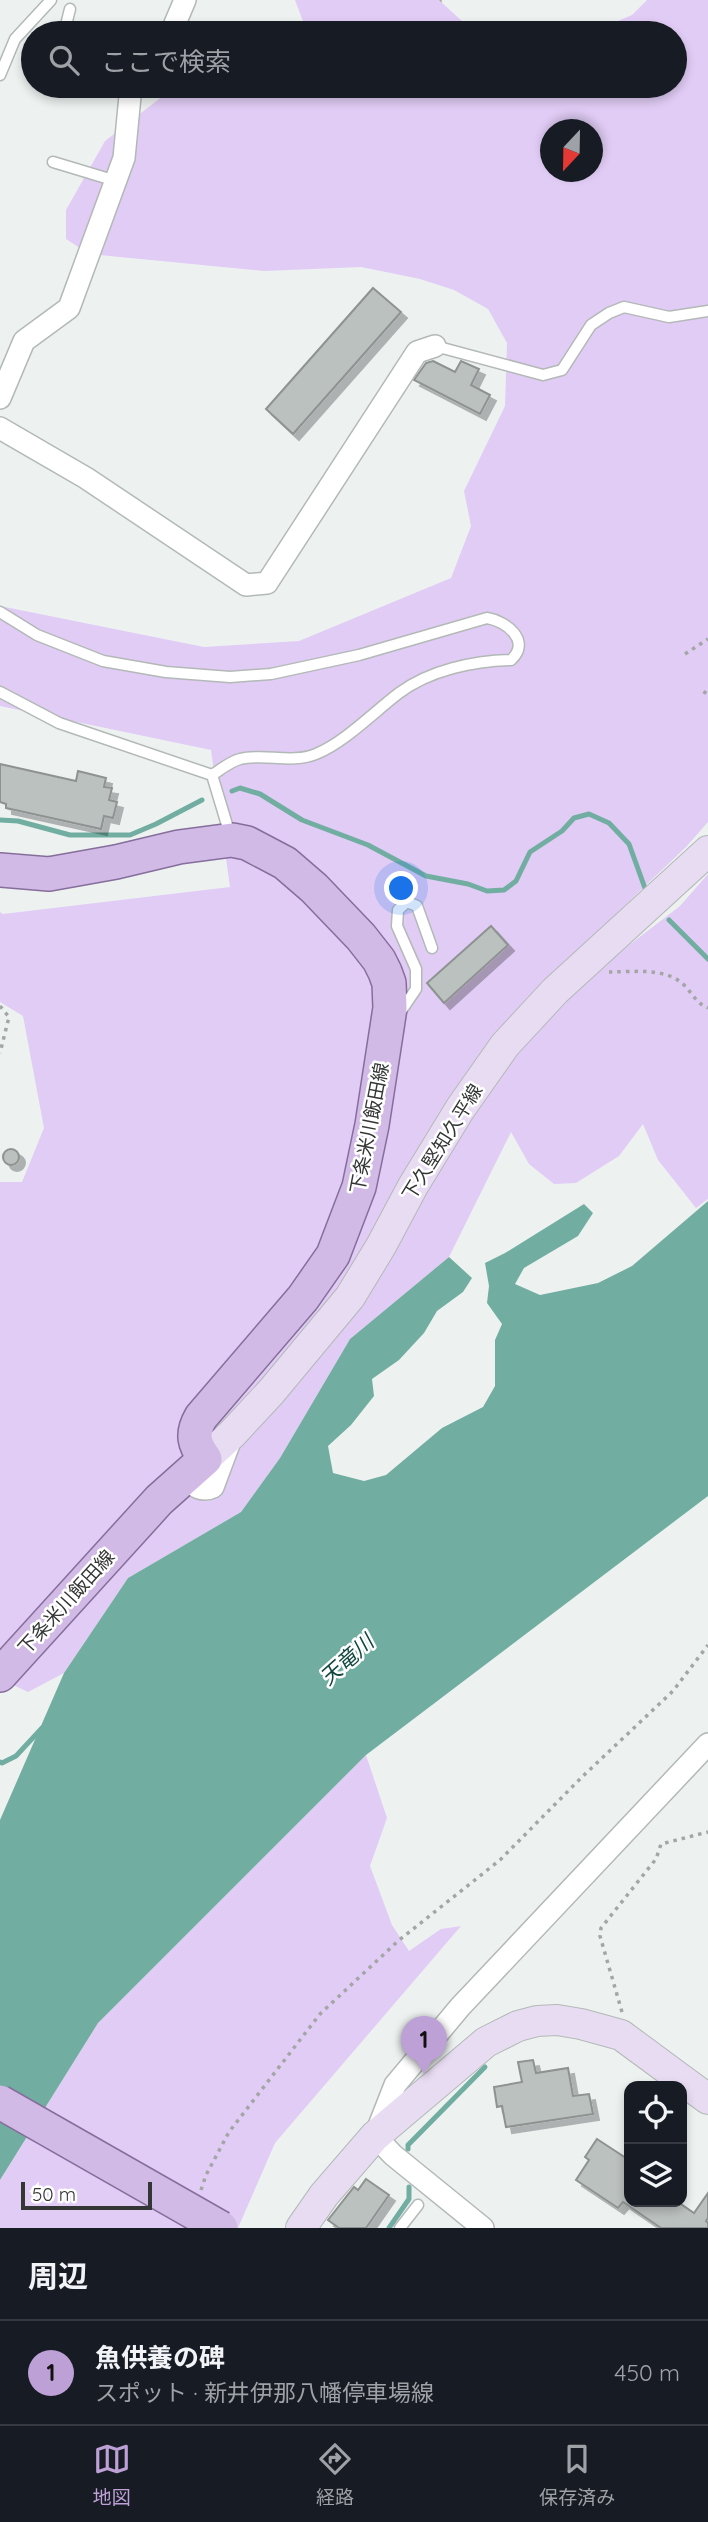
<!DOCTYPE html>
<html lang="ja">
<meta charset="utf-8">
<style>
:root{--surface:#171b24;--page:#20242c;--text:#f1f3f6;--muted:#9ea1a6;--line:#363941;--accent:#bda0d6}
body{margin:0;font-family:Quicksand,"Noto Sans JP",sans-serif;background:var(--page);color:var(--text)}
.controls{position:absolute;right:21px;bottom:21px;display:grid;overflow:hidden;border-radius:14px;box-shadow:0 4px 10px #0003}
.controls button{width:63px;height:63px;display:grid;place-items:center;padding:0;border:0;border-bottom:2px solid var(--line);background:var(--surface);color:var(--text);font:35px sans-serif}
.compass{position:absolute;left:540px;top:119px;width:63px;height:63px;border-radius:50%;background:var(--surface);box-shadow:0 4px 10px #0003;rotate:202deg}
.scale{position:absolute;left:21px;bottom:18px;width:131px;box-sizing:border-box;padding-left:7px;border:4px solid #343635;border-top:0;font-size:19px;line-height:24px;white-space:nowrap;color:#343635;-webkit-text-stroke:5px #fff;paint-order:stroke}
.you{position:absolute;left:402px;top:889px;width:24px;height:24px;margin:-18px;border:5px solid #fff;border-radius:50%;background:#1a73e8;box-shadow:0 0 0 10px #1a73e833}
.badge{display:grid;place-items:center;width:46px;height:46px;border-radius:50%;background:var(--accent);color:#111;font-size:23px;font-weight:700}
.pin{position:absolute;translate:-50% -58px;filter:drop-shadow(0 2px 4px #0008)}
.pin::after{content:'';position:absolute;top:37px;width:24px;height:21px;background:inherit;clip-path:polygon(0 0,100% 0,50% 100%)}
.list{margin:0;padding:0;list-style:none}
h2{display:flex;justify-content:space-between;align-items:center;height:91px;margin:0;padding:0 28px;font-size:30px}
h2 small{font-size:23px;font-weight:400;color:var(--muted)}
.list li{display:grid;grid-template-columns:46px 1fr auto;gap:21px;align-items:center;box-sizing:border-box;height:105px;padding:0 28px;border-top:2px solid var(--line)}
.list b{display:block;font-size:26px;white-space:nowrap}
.list p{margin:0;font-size:23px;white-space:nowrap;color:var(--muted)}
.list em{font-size:23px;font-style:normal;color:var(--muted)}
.icon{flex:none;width:38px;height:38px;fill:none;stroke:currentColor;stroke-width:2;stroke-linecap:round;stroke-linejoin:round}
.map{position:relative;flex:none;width:708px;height:2228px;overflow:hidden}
.search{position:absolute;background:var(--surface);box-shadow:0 4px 10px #0003;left:21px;right:21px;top:21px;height:77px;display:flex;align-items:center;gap:18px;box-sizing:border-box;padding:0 24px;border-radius:38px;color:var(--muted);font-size:26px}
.sheet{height:196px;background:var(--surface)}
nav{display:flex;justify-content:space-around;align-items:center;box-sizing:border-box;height:98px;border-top:2px solid var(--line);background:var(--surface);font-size:19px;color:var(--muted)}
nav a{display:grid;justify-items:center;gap:4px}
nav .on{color:var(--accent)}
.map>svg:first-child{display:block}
.green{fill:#e1ccf5;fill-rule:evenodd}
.water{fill:#71aea1}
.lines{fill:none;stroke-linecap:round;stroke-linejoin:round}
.stream{stroke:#71aea1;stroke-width:5}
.building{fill:#bbc1bf;stroke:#8e9392;stroke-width:2;filter:url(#shadow)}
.lane-casing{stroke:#b3b9b7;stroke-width:13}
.street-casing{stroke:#b3b9b7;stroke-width:24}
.secondary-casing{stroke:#b3b9b7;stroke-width:32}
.primary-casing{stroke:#866e9c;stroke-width:36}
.path{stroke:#a3a6a5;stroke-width:3.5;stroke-dasharray:3.5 5;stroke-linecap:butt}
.lane{stroke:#fff;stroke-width:10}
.street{stroke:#fff;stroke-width:21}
.secondary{stroke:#e8dcf2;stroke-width:30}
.primary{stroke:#d1bae5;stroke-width:33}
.primary-bridge-casing{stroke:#866e9c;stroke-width:36;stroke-linecap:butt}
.primary-bridge{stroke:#d1bae5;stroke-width:33}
.labels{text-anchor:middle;stroke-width:5;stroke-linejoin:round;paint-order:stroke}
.street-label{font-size:19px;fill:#343635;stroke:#fff}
.water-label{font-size:21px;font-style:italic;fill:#10483e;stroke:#fff}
</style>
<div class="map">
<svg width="708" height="2228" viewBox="0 0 708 2228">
<defs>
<filter id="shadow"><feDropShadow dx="6" dy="6" stdDeviation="0" flood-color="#0004"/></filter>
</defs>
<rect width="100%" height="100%" fill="#edf2f1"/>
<g class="green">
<path d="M295 0H439L475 33H289L304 24Z"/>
<path d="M647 0H708V822L686 847 552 975 594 972 680 906 708 874V1199L696 1208 658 1160 643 1124 619 1156 576 1183 554 1184 529 1164 511 1132 449 1257 350 1339 280 1458 241 1512 128 1578 64 1673 28 1692 0 1679V1182H22L44 1128 23 1016 0 1002V912L3 914 230 887 211 750 0 706V606L204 647 299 641 451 578 471 526 464 491 505 406 507 343 488 309 454 290 420 279 361 267 265 271 89 254 66 239V210L105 141 168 92 167 86H675V33H590L632 15ZM550 130H592V172H550Z"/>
<path d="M366 1755 387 1818 370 1866 392 1925 409 1951 441 1929 461 1926 275 2143 238 2228H0V2180L98 2023Z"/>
</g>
<path class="water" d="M708 1201V1496L366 1755 98 2023 0 2180V1820L64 1673 128 1578 241 1512 280 1458 350 1339 449 1257 472 1278 463 1292 437 1311 424 1333 399 1360 372 1379 374 1396 351 1425 328 1446 333 1473 364 1481 386 1475 442 1428 483 1407 495 1386V1340L502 1324 487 1303 489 1286 485 1263 505 1253 584 1204 593 1213 578 1236 524 1268 515 1284 540 1295 598 1283 632 1266Z"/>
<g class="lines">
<g class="stream">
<path d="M232 791 240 788 260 794 302 820 368 845 426 876 468 884 487 891 504 890 516 881 530 852 562 831 574 818 589 814 609 823 629 844 646 891"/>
<path d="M0 820 18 821 70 835H130L156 824 202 800"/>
<path d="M669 920 708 959"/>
<path d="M0 1762 2 1763 16 1756 42 1728"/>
<path d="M408 2149V2145L485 2067"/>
<path d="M389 2228 409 2199V2187"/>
</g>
</g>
<g class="building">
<path d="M373 288 401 312 293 434 266 409Z"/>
<path d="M433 361 455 372 461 361 479 369 471 385 490 395 480 414 414 380 426 363Z"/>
<path d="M0 764 76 781 78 771 106 778 104 787 112 788 109 800 117 802 113 818 104 816 101 829 6 808V804L0 802Z"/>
<path d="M491 926 508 945 444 1003 427 983Z"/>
<circle cx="11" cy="1157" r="8"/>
<path d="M533 2060 536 2073 568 2068 573 2096 589 2094 593 2114 506 2127 502 2106 497 2107 494 2087 522 2082 518 2062Z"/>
<path d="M597 2139 629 2160V2202H678L694 2213 708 2193V2218L706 2221 708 2223V2228H661L623 2202 618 2208 576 2180 589 2160 585 2157Z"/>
<path d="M366 2179 389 2195 366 2228H339L328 2220 354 2187 358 2190Z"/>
</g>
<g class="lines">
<defs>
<g id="lane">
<path d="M64 33 70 9"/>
<path d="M0 75 15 39 51 0"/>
<path d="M53 162 116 181"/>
<path d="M435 346 543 375 562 370 591 325 609 313 624 307 669 317 708 311"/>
<path d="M0 612 37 635 103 661 166 672 230 677 271 674 359 655 487 618C506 621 532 641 511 660 473 661 430 670 399 693 374 712 345 742 316 754 292 764 264 753 240 759 231 761 220 770 212 775L231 838"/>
<path d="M0 692 59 723 212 775"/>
<path d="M399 1014 416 989V969L397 926 398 910 407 902 417 906 432 948"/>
<path d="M400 2228 418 2205"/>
</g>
<g id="street">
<path d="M171 33 185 0"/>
<path d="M0 398 24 341 69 308 124 158 131 86"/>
<path d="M0 428 86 478 246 585 267 583 417 352 435 346"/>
<path d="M183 1477C193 1485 201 1493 213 1487L232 1436"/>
<path d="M483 2228 393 2155 375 2136 395 2085 460 2007 708 1744"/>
</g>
<g id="secondary">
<path d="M205 1459 232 1434 271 1392 350 1297 381 1246 413 1186 460 1109 505 1045 555 991 708 851"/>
<path d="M301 2228 324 2195 375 2136 486 2042 518 2026 537 2021 557 2020 581 2024 621 2035 708 2099"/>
</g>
<path id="primary" d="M0 870 49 874 116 862 179 847 232 840 247 843 285 863 314 888 361 937 379 960 385 972 389 983 390 1008 372 1125 359 1187 333 1255 303 1298 201 1417C191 1434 194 1444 205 1459L159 1500 0 1675"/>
</defs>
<use href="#lane" class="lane-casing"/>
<use href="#street" class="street-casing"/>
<use href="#secondary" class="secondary-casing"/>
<use href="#primary" class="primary-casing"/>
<g class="path">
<path d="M440 1 441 0"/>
<path d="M685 654 708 639"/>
<path d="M704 694 708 687"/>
<path d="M609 972C633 972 666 967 684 985 693 994 696 1003 708 1008"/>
<path d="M0 1006 9 1017 0 1053"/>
<path d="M622 2012 600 1936 601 1928 656 1859 661 1844 708 1832"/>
<path d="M201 2190 206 2175 229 2132 320 2014 398 1941 500 1860 582 1777 673 1691 708 1645"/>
</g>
<use href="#lane" class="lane"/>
<use href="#street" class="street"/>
<use href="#secondary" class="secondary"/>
<use href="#primary" class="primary"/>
<defs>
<path id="primary-bridge" d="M0 2102 221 2228"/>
</defs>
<use href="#primary-bridge" class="primary-bridge-casing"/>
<use href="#primary-bridge" class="primary-bridge"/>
</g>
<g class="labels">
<g class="street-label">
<text transform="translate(369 1128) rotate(-79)" y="7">下条米川飯田線</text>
<text transform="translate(442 1142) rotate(-58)" y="7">下久堅知久平線</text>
<text transform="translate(66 1602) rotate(-48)" y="7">下条米川飯田線</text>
</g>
<g class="water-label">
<text transform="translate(347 1660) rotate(-42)" y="7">天竜川</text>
</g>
</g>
</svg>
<div class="controls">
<button><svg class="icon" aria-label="locate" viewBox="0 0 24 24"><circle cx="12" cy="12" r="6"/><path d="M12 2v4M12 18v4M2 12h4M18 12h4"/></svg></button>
<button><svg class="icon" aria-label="layers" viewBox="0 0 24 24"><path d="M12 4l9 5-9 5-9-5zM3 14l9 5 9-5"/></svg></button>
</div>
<svg class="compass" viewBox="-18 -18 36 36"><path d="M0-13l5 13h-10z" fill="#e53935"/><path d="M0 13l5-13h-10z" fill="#9ea1a6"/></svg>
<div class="scale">50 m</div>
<div class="you"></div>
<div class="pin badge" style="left:424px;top:2074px">1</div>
<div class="search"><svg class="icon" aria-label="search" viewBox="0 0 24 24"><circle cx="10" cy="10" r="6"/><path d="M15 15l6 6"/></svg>ここで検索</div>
</div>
<section class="sheet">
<h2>周辺<small></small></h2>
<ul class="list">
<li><span class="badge">1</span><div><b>魚供養の碑</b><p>スポット · 新井伊那八幡停車場線</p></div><em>450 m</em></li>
</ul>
</section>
<nav>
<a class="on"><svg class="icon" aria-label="map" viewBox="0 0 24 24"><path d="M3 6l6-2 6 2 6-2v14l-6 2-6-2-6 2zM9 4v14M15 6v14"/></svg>地図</a>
<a><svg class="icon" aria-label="directions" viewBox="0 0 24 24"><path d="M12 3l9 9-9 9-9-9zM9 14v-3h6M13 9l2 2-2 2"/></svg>経路</a>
<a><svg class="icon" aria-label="saved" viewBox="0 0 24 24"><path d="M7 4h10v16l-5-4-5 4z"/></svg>保存済み</a>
</nav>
